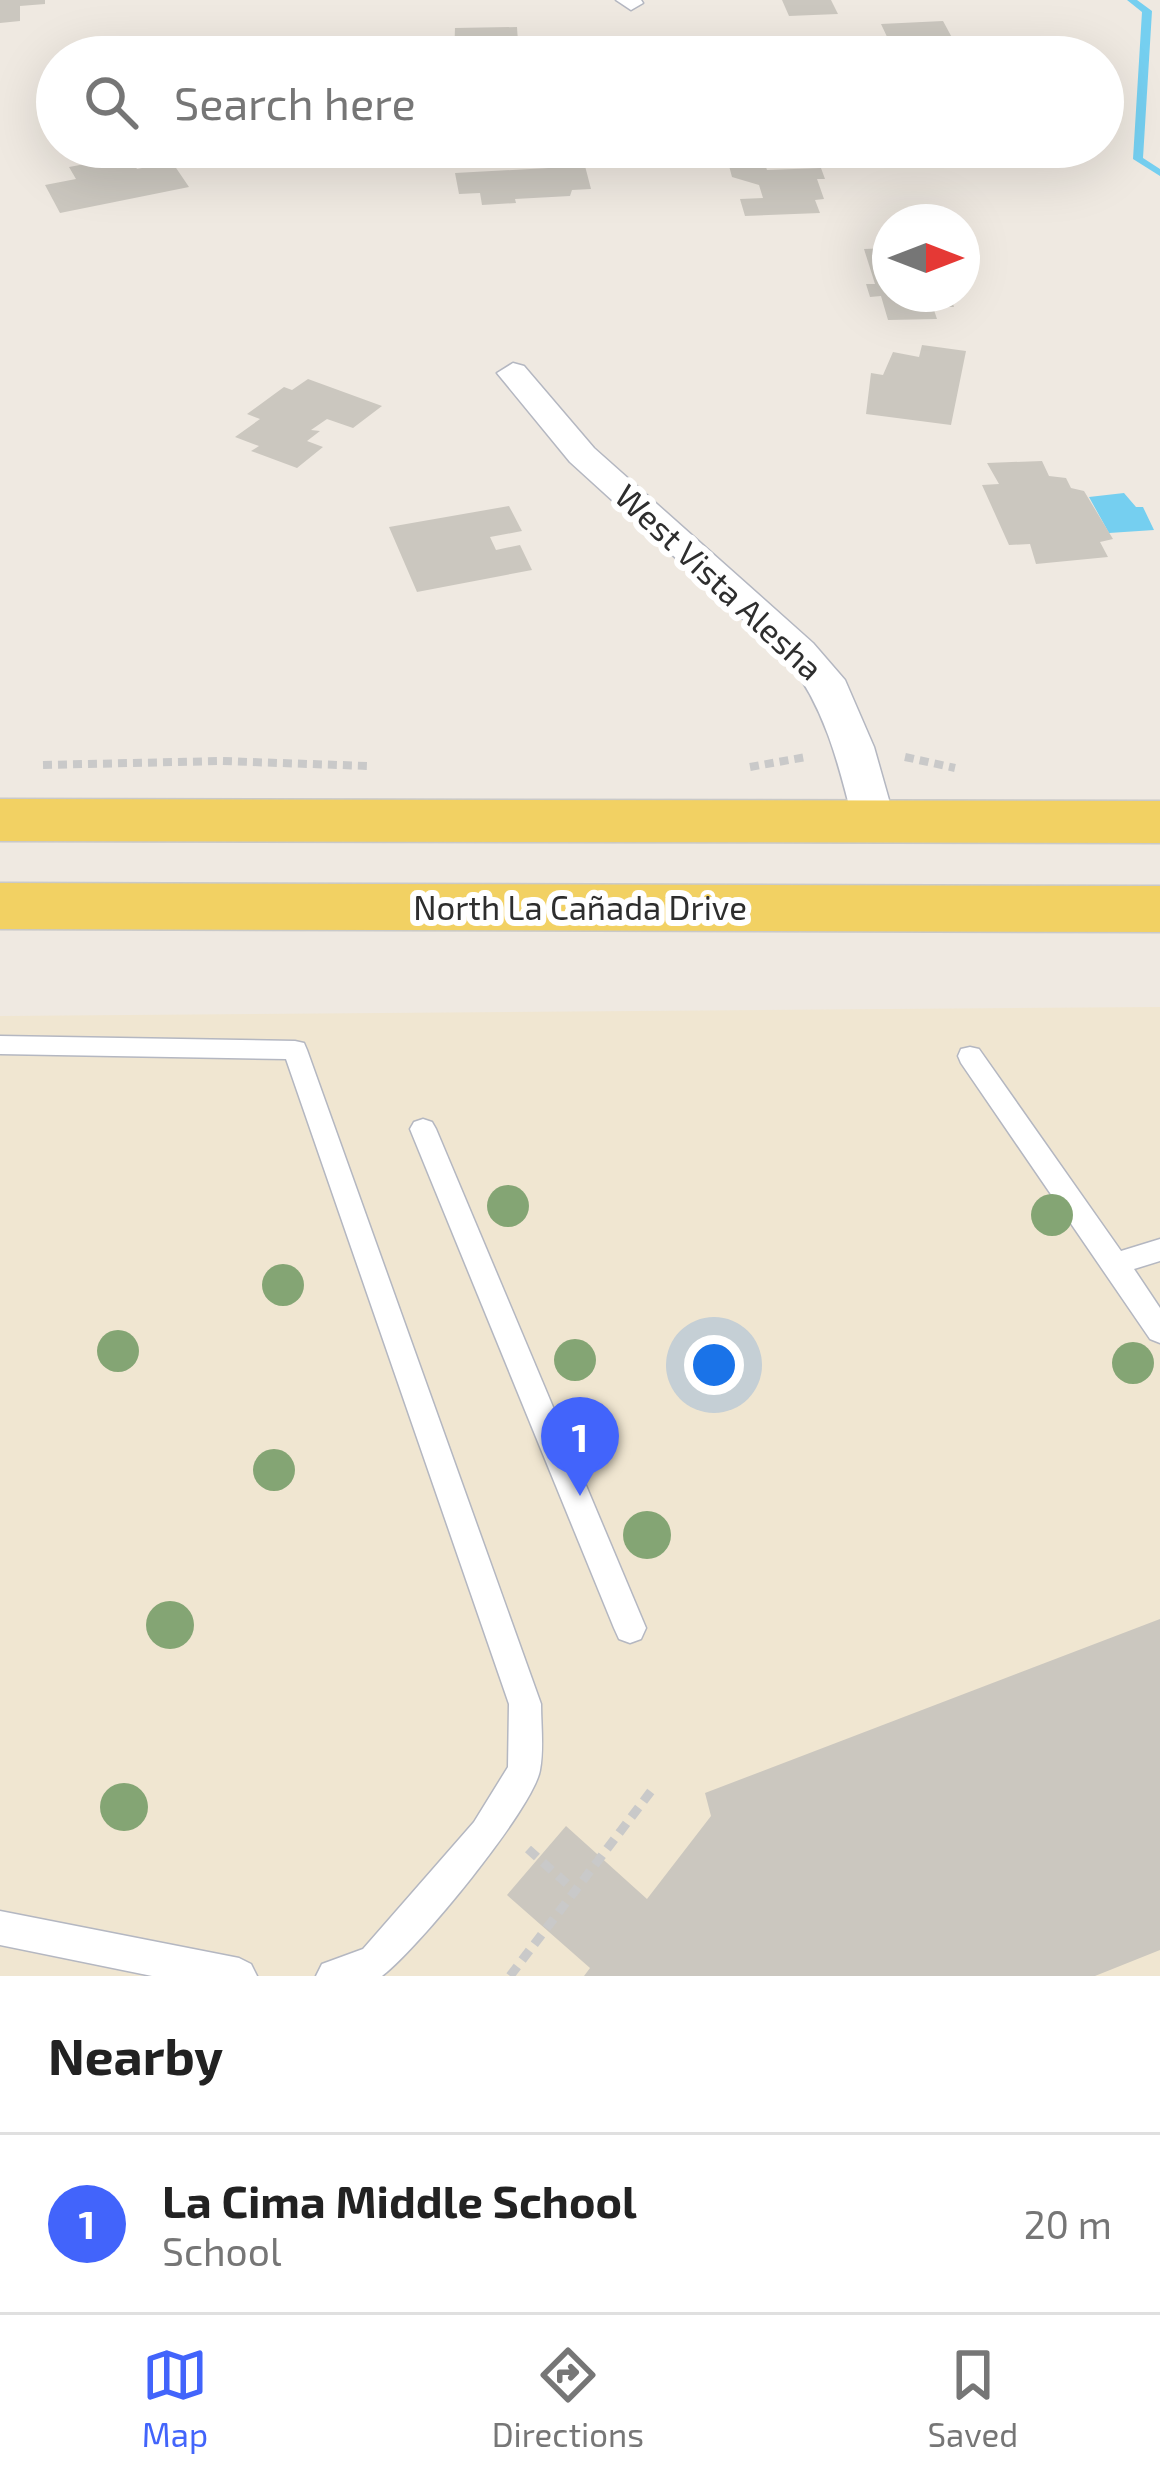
<!DOCTYPE html>
<meta charset="utf-8">
<style>
:root{--surface:#fff;--page:#f6f6f6;--text:#222;--muted:#767676;--line:#e0e0e0;--accent:#4264fb}
body{margin:0;font-family:"Exo 2",sans-serif;background:var(--page);color:var(--text)}
.compass{position:absolute;left:872px;top:204px;width:108px;height:108px;border-radius:50%;background:var(--surface);box-shadow:0 12px 48px #0002;rotate:90deg}
.you{position:absolute;left:714px;top:1365px;width:42px;height:42px;margin:-30px;border:9px solid #fff;border-radius:50%;background:#1a73e8;box-shadow:0 0 0 18px #1a73e833}
.badge{display:grid;place-items:center;width:78px;height:78px;border-radius:50%;background:var(--accent);color:#fff;font-size:39px;font-weight:700}
.pin{position:absolute;translate:-50% -99px;filter:drop-shadow(0 3px 6px #0008)}
.pin::after{content:'';position:absolute;top:63px;width:42px;height:36px;background:inherit;clip-path:polygon(0 0,100% 0,50% 100%)}
.list{margin:0;padding:0;list-style:none}
h2{display:flex;justify-content:space-between;align-items:center;height:156px;margin:0;padding:0 48px;font-size:51px}
h2 small{font-size:39px;font-weight:400;color:var(--muted)}
.list li{display:grid;grid-template-columns:78px 1fr auto;gap:36px;align-items:center;box-sizing:border-box;height:180px;padding:0 48px;border-top:3px solid var(--line)}
.list b{display:block;font-size:45px;white-space:nowrap}
.list p{margin:0;font-size:39px;white-space:nowrap;color:var(--muted)}
.list em{font-size:39px;font-style:normal;color:var(--muted)}
.icon{flex:none;width:66px;height:66px;fill:none;stroke:currentColor;stroke-width:2;stroke-linecap:round;stroke-linejoin:round}
.map{position:relative;flex:none;width:1160px;height:1976px;overflow:hidden}
.search{position:absolute;background:var(--surface);box-shadow:0 12px 48px #0002;left:36px;right:36px;top:36px;height:132px;display:flex;align-items:center;gap:30px;box-sizing:border-box;padding:0 42px;border-radius:66px;color:var(--muted);font-size:45px}
.sheet{height:336px;background:var(--surface)}
nav{display:flex;justify-content:space-around;align-items:center;box-sizing:border-box;height:168px;border-top:3px solid var(--line);background:var(--surface);font-size:33px;color:var(--muted)}
nav a{display:grid;justify-items:center;gap:6px}
nav .on{color:var(--accent)}
.map>svg:first-child{display:block}
.education{fill:#f0e6d1}
.water{fill:#75cff0}
.lines{fill:none;stroke-linecap:round;stroke-linejoin:round}
.stream{fill:#75cff0;fill-rule:evenodd}
.building{fill:#cbc7bf}
.service-casing{stroke:#b4b7c1;stroke-width:3}
.minor-casing{stroke:#b4b7c1;stroke-width:3}
.primary-casing{stroke:#c9c9c9;stroke-width:3}
.path-far1{stroke:#c9c9c9;stroke-width:8;stroke-dasharray:9 6;stroke-linecap:butt}
.path{stroke:#c9c9c9;stroke-width:9;stroke-dasharray:12 8;stroke-linecap:butt}
.service{fill:#fff;fill-rule:evenodd}
.minor{fill:#fff;fill-rule:evenodd}
.primary{fill:#f2d163;fill-rule:evenodd}
.tree{fill:#84a574}
.labels{text-anchor:middle;stroke-width:12;stroke-linejoin:round;paint-order:stroke}
.street-label{font-size:33px;fill:#2e2e2e;stroke:#fff}
</style>
<div class="map">
<svg width="1160" height="1976" viewBox="0 0 1160 1976">
<rect width="100%" height="100%" fill="#efe9e1"/>
<path class="education" d="M1160 1007V1976H0V1016Z"/>
<path class="water" d="M1124 493 1136 507H1143L1154 530 1109 533 1089 497Z"/>
<g class="lines">
<path class="stream" d="M1127 0H1137L1152 11 1143 158 1160 169V176L1133 159 1142 12Z"/>
</g>
<g class="building">
<path d="M0 0H45V4L20 6V21L0 23Z"/>
<path d="M782 0H831L838 14 789 16Z"/>
<path d="M943 21 956 45 973 44 981 57H903V53H920L913 40 889 41 881 24Z"/>
<path d="M517 27 519 57H454L455 28Z"/>
<path d="M129 156 137 169 172 162 189 187 60 213 45 185 76 179 69 167Z"/>
<path d="M764 161 767 170 821 168 825 179H817L824 199 815 200 820 213 745 216 740 199 763 198 759 185 732 177 728 162Z"/>
<path d="M585 166 591 189 572 190 570 196 515 199 516 203 482 205 480 193 459 194 455 173Z"/>
<path d="M890 248V294H950L954 307H933L937 319 888 320 881 296 870 297 866 284H875L864 249Z"/>
<path d="M922 345 966 351 951 425 866 414 871 373 883 375 893 352 919 357Z"/>
<path d="M308 379 382 406 353 428 327 419 311 430 320 431 307 441 323 447 297 468 251 451 259 446 235 437 260 419 247 414 284 387 292 390Z"/>
<path d="M1042 461 1049 476 1066 478 1071 488 1084 491 1113 539 1100 542 1108 557 1036 564 1030 544 1009 545 982 485 999 484 987 463Z"/>
<path d="M509 506 522 531 490 537 496 550 520 545 532 570 417 592 389 527Z"/>
<path d="M1160 1619V1950L1095 1976H584L590 1968 507 1895 566 1826 647 1899 711 1816 705 1793Z"/>
</g>
<g class="lines">
<defs>
<g id="service">
<path d="M0 1036 295 1041 304 1043 307 1050 541 1704C541 1725 544 1749 540 1770 534 1808 415 1952 382 1976H316L322 1964 363 1949 474 1822 508 1767 509 1704 286 1059 0 1054Z"/>
<path d="M970 1047 979 1049 1121 1251 1160 1239V1261L1134 1269 1160 1308V1343L1150 1339 961 1063 958 1056 961 1049Z"/>
<path d="M423 1119 432 1122 436 1129 646 1628 641 1639 630 1643 619 1639 614 1628 410 1129 414 1122Z"/>
<path d="M0 1911 239 1958 251 1964 257 1976H152L0 1945Z"/>
</g>
<g id="minor">
<path d="M616 0H641L643 3 631 10Z"/>
<path d="M513 363 524 366 594 448 813 643 845 680 874 747 895 821 889 831 874 835 859 831 853 821C838 762 825 708 787 659L570 462 497 373Z"/>
</g>
<g id="primary">
<path d="M0 799 1160 801V843L0 841Z"/>
<path d="M0 883 1160 886V932L0 929Z"/>
</g>
</defs>
<use href="#service" class="service-casing"/>
<use href="#minor" class="minor-casing"/>
<use href="#primary" class="primary-casing"/>
<g class="path-far1">
<path d="M905 757 955 768"/>
<path d="M43 765 221 761 369 766"/>
<path d="M750 767 806 757"/>
</g>
<g class="path">
<path d="M528 1849 575 1891"/>
<path d="M510 1976 655 1786"/>
</g>
<use href="#service" class="service"/>
<use href="#minor" class="minor"/>
<use href="#primary" class="primary"/>
</g>
<g class="tree">
<circle cx="508" cy="1206" r="21"/>
<circle cx="1052" cy="1215" r="21"/>
<circle cx="283" cy="1285" r="21"/>
<circle cx="118" cy="1351" r="21"/>
<circle cx="575" cy="1360" r="21"/>
<circle cx="1133" cy="1363" r="21"/>
<circle cx="274" cy="1470" r="21"/>
<circle cx="647" cy="1535" r="24"/>
<circle cx="170" cy="1625" r="24"/>
<circle cx="124" cy="1807" r="24"/>
</g>
<g class="labels">
<g class="street-label">
<text transform="translate(719 582) rotate(43)" y="12">West Vista Alesha</text>
<text x="580" y="920">North La Cañada Drive</text>
</g>
</g>
</svg>
<svg class="compass" viewBox="-18 -18 36 36"><path d="M0-13l5 13h-10z" fill="#e53935"/><path d="M0 13l5-13h-10z" fill="#767676"/></svg>
<div class="you"></div>
<div class="pin badge" style="left:580px;top:1496px">1</div>
<div class="search"><svg class="icon" aria-label="search" viewBox="0 0 24 24"><circle cx="10" cy="10" r="6"/><path d="M15 15l6 6"/></svg>Search here</div>
</div>
<section class="sheet">
<h2>Nearby<small></small></h2>
<ul class="list">
<li><span class="badge">1</span><div><b>La Cima Middle School</b><p>School</p></div><em>20 m</em></li>
</ul>
</section>
<nav>
<a class="on"><svg class="icon" aria-label="map" viewBox="0 0 24 24"><path d="M3 6l6-2 6 2 6-2v14l-6 2-6-2-6 2zM9 4v14M15 6v14"/></svg>Map</a>
<a><svg class="icon" aria-label="directions" viewBox="0 0 24 24"><path d="M12 3l9 9-9 9-9-9zM9 14v-3h6M13 9l2 2-2 2"/></svg>Directions</a>
<a><svg class="icon" aria-label="saved" viewBox="0 0 24 24"><path d="M7 4h10v16l-5-4-5 4z"/></svg>Saved</a>
</nav>
